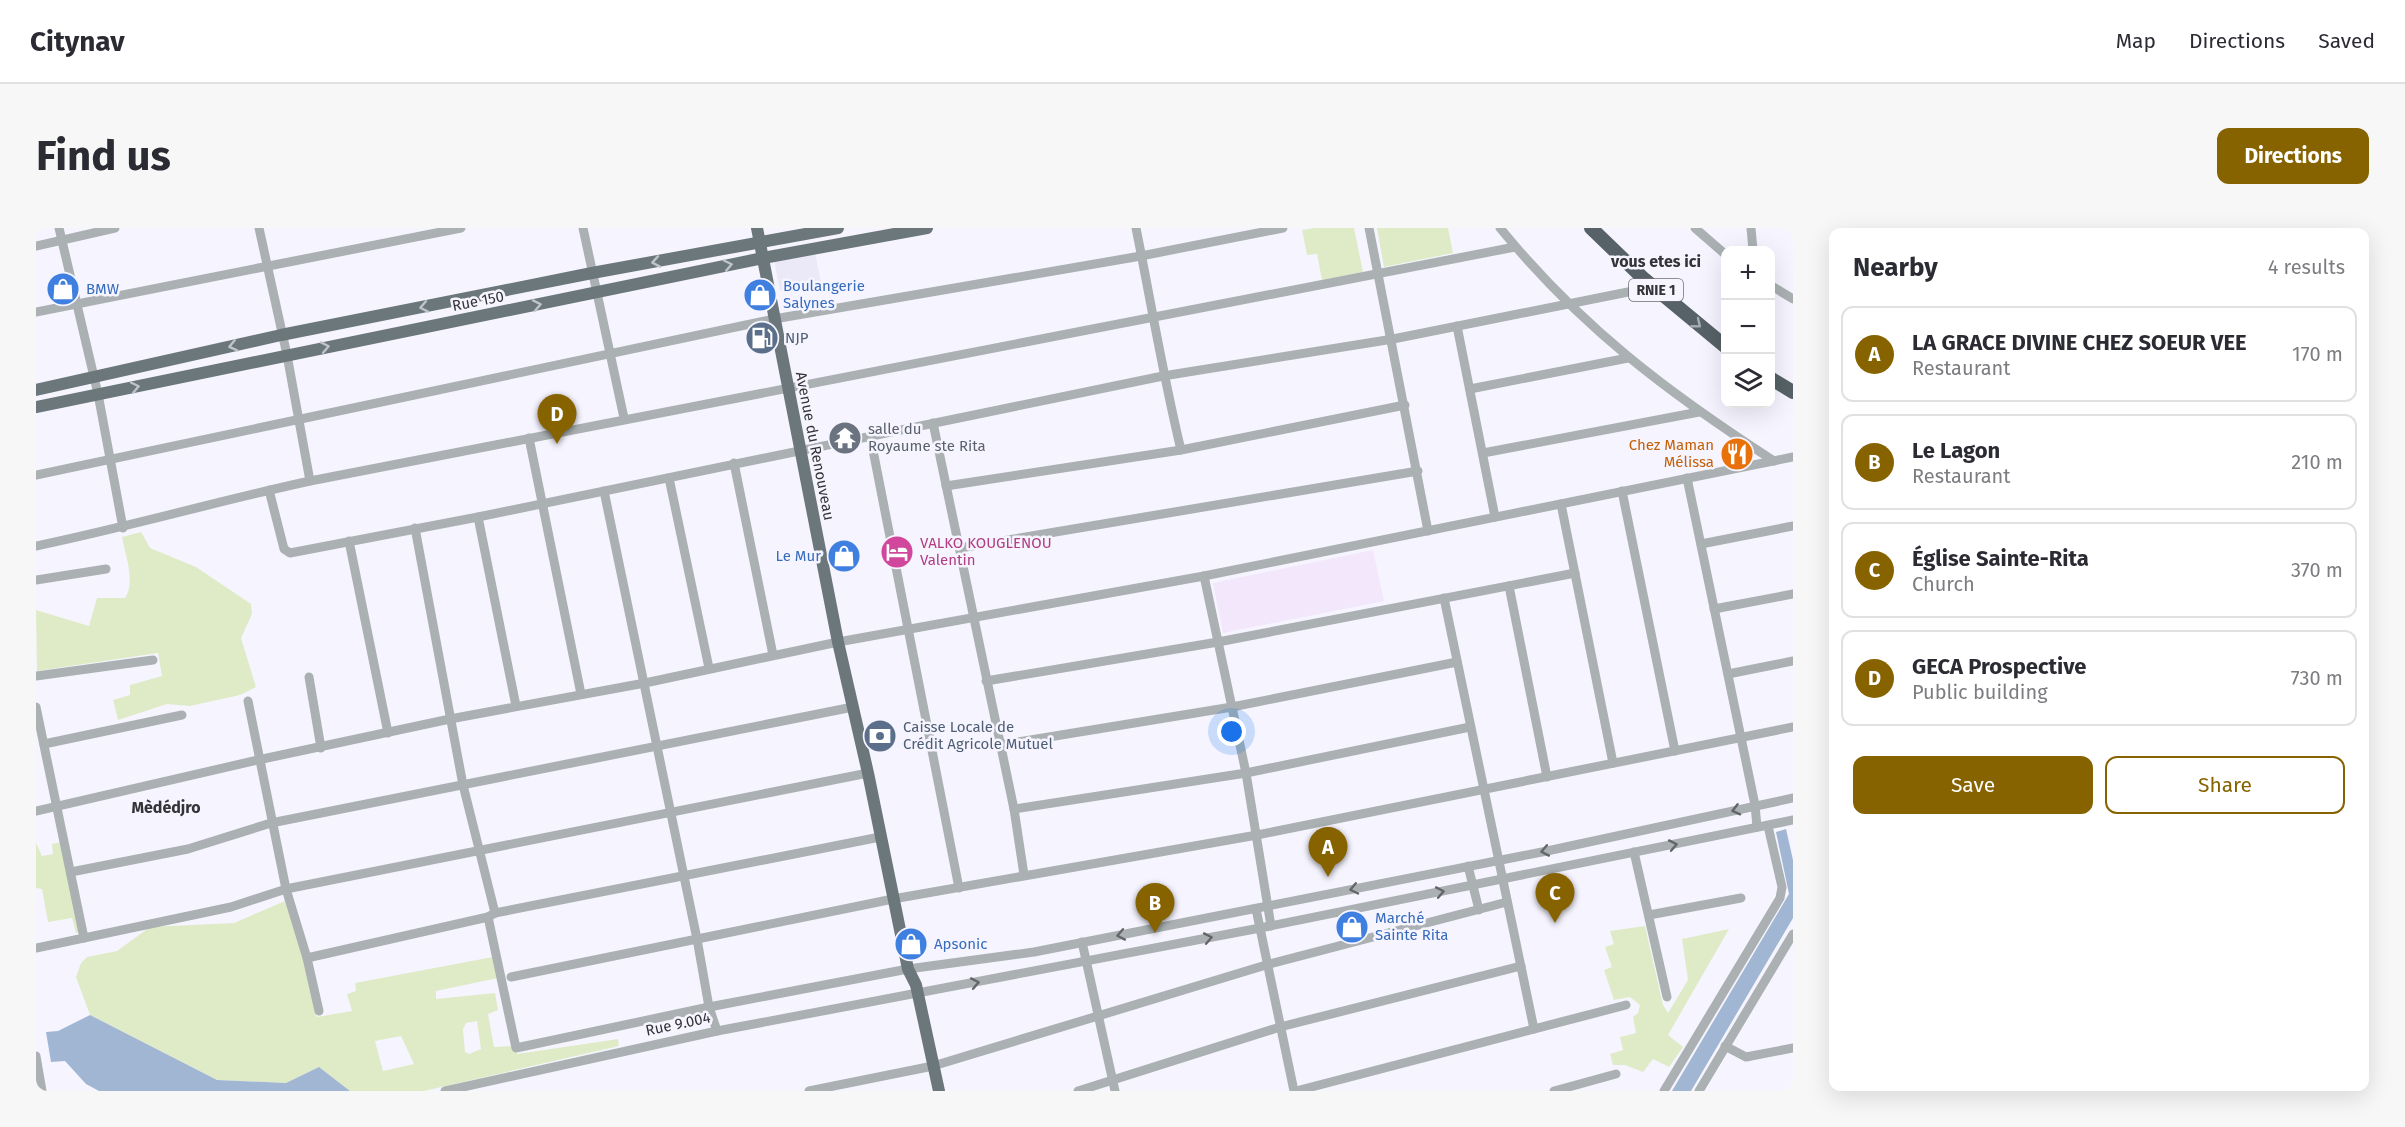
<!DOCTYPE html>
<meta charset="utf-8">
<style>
:root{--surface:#fff;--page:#f7f7f7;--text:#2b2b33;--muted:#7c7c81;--line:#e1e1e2;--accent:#876300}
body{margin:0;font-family:"Fira Sans",sans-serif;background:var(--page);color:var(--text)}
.controls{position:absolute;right:18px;top:18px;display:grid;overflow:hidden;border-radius:12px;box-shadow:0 6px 24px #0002}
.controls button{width:54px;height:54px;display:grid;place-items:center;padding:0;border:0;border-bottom:2px solid var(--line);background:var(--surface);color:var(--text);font:30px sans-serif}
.you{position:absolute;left:1196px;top:504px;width:21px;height:21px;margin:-15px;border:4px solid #fff;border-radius:50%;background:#1a73e8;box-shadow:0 0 0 9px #1a73e833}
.badge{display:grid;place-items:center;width:39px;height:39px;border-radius:50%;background:var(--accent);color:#fff;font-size:20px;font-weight:700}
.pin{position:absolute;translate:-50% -50px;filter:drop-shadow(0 2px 3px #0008)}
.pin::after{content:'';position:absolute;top:32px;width:21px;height:18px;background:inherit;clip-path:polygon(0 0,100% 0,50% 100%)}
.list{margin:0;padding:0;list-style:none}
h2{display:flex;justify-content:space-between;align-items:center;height:78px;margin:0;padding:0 24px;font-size:26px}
h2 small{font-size:20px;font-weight:400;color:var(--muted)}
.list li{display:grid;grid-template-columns:39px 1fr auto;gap:18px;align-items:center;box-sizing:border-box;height:96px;margin:0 12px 12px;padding:0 12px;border:2px solid var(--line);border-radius:12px}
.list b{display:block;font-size:22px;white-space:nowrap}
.list p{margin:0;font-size:20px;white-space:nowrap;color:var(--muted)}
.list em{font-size:20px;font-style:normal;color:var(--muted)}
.actions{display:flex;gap:12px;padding:18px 24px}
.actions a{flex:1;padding:14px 0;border:2px solid var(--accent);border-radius:12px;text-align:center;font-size:21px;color:var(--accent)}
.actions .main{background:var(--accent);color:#fff}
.icon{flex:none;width:33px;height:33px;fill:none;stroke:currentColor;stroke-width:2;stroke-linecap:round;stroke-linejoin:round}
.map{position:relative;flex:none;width:1757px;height:863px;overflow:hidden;border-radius:12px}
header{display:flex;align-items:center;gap:36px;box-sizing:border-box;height:84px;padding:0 30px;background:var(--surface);border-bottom:2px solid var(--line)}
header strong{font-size:28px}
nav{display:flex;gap:33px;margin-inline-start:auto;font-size:21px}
.intro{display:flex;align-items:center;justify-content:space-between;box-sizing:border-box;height:144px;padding:0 36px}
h1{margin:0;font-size:42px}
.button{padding:15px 27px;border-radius:12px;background:var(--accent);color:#fff;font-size:21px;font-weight:700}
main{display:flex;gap:36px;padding:0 36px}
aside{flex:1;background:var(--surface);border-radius:12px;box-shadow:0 6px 24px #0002}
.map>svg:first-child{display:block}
.built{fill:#ebe8f8}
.education{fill:#f3e7fb}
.green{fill:#dfebc7;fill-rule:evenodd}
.water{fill:#a0b6d3}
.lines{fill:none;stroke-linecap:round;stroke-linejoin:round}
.minor{stroke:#abb1b3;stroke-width:9}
.major{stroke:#6c777b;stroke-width:12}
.highway{stroke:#566267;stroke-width:14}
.oneway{stroke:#bfc3ca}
.oneway2{stroke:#a6acb3}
.oneway3{stroke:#646569}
.labels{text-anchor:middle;stroke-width:5;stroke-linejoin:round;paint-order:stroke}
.shield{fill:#f6f5ff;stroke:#6e6d74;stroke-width:1.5}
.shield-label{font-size:14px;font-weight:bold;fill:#343338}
.shop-label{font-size:15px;fill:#366cbe;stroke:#f6f5ff;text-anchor:start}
.street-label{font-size:15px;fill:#343338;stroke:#f6f5ff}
.service-label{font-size:15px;fill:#4e5e75;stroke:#f6f5ff;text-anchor:start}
.worship-label{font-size:15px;fill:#5b616d;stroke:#f6f5ff;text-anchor:start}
.food-label{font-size:15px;fill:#c56008;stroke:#f6f5ff;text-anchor:end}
.hotel-label{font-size:15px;fill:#b23c85;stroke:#f6f5ff;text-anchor:start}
.neighbourhood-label{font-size:16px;font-weight:bold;fill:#343338;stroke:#f6f5ff}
</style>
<header>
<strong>Citynav</strong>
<nav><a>Map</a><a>Directions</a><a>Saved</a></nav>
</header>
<div class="intro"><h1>Find us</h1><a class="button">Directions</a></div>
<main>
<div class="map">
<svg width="1757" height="863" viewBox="0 0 1757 863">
<rect width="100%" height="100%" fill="#f6f5ff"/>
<path class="built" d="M779 24 785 55 744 63 738 32Z"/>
<path class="education" d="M1337 322 1348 373 1187 405 1177 355Z"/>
<g class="green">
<path d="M1278 0H1318L1327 44 1286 52 1281 26 1271 27 1266 2Z"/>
<path d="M1341 0H1412L1417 25 1348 39Z"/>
<path d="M105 304 114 320 160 339 215 376 216 386 205 410 220 459 204 467 154 478 131 476 82 492 77 472 94 467V457L126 448 122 425 1 443 0 382 53 398 61 370H89C100 355 89 326 86 309Z"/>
<path d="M26 614 44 704 40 705 36 690 12 694 6 661 0 660V615L6 628 17 626 16 616Z"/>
<path d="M249 673 268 731 281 789 316 783 311 766 320 763 319 755 462 728 467 749 400 763V771L459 765 462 782 452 786 458 819 478 818 481 826 582 811 583 818 388 863H314L283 839 250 855 181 852 54 787 40 749 45 735 51 729 81 723 114 699 198 695ZM441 793 445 821 433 826 429 824 427 801 430 795ZM365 808 378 836 347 843 339 813Z"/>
<path d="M1609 698 1627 777 1632 785 1652 752 1646 711 1693 701 1632 807 1647 819 1633 839 1617 831 1607 844 1589 837H1577L1574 826 1587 822 1584 809 1600 805 1597 789 1602 785 1604 777 1594 769 1578 772 1568 742 1576 739 1569 719 1578 716 1574 703Z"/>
</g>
<g class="water">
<path d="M1750 601 1757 632V690L1655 863H1636L1753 666 1740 604Z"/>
<path d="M54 787 181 852 250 855 283 839 314 863H63L50 856 29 833 15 834 10 804 22 803Z"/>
</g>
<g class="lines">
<g class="minor">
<path d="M23 0 62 166 87 300"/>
<path d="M223 0 251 127 274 253"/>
<path d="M547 0 588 190"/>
<path d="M1100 0C1115 74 1127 148 1145 222"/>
<path d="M1333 0 1392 303"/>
<path d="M1464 0C1545 99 1631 164 1738 233"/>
<path d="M1659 0 1690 27"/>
<path d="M1715 0 1717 22"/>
<path d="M0 18 79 0"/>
<path d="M1734 57 1757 71"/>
<path d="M0 84 425 0"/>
<path d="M1421 98 1459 289"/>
<path d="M1434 161 1592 130"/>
<path d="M897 195 978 581 988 647"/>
<path d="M834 207 923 660"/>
<path d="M493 210 545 466"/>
<path d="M1447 225 1663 184"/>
<path d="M698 235 737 427"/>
<path d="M0 247 738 91 1105 28 1247 0"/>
<path d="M633 250 673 440"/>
<path d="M1651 250 1719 577 1721 599"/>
<path d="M910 258 1145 222 1369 177"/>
<path d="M233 262 248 321 254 325 442 289 1127 148 1357 111 1597 63"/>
<path d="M568 263 661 711 673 779 681 803"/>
<path d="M1586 263 1639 523"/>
<path d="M1525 276 1577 535"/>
<path d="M442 289 480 478"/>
<path d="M379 300 427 557 459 685 452 689 480 820 673 779 872 741 998 724 1511 623 1757 570"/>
<path d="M313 313 352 505"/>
<path d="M1665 316 1757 298"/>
<path d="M0 318C92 299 182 273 274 253L1479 19"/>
<path d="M924 320 1382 243"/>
<path d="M1168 348 1210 545 1235 698"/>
<path d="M0 352 70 341"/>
<path d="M1473 358 1511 549"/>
<path d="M1408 370 1498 801"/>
<path d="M1678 381 1757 366"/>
<path d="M1692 446 1757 433"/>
<path d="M0 448 117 432"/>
<path d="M273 449 285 520"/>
<path d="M950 453 1182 414 1539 345"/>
<path d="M212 473 250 661 271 730 283 783"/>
<path d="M0 479 48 710"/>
<path d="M8 516 146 487"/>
<path d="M964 517 1196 479 1421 434"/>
<path d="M978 581 1210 545 1434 499"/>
<path d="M0 583 222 532 414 491 609 455 802 414 1168 348 1757 229"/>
<path d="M1598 624 1631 769"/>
<path d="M1432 638 1443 682"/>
<path d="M35 644 152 621 235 595 817 479"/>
<path d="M1220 681 1258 863"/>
<path d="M459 685 844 609"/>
<path d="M1613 687 1705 670"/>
<path d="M1046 714 1079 863"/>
<path d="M0 720 195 679 250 661 832 545"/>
<path d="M271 730 452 689"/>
<path d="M475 749 857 671 1221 607 1757 499"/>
<path d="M1689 818 1710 829 1757 820"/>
<path d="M0 828 6 863"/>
<path d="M409 863 681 803 1224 700 1757 592"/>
<path d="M773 863 897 838 1230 737 1471 674"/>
<path d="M1042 863 1244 799 1485 738"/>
<path d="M1260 863 1590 777"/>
<path d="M1518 863 1580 846"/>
<path d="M1628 863 1744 670 1746 659 1732 598"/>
<path d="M1663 863 1757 706"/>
</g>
<g class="major">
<path d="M721 0 802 414 832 545 872 741 880 757 903 863"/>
<path d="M0 162 245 107 556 45 802 0"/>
<path d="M0 179 727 30 891 0"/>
</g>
<g class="highway">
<path d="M1555 0 1608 51 1690 119"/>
<path d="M1734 150 1757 164"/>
</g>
</g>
<defs><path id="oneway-chevron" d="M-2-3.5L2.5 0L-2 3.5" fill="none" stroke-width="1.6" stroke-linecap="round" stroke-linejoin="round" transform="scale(1.5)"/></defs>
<g class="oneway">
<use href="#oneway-chevron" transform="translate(620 34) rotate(170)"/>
<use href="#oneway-chevron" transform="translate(692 37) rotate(-12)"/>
<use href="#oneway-chevron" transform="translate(501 77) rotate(-11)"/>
<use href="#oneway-chevron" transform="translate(388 79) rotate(169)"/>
<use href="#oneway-chevron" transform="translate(197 118) rotate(167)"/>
<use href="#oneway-chevron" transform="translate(289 119) rotate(-11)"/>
<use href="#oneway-chevron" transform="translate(99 159) rotate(-12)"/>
</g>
<use class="oneway2" href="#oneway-chevron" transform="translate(1661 96) rotate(39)"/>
<g class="oneway3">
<use href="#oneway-chevron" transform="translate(1700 582) rotate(166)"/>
<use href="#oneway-chevron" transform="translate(1637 617) rotate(-11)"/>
<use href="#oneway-chevron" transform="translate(1509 623) rotate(169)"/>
<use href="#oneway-chevron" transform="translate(1318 661) rotate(168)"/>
<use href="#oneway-chevron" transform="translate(1404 664) rotate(-11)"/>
<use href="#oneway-chevron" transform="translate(1085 707) rotate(169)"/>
<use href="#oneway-chevron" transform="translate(1172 710) rotate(-11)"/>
<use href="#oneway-chevron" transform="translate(939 755) rotate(-11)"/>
</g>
<defs>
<symbol id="shop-disc" viewBox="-11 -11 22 22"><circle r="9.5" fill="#3f7fe0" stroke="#f6f5ff"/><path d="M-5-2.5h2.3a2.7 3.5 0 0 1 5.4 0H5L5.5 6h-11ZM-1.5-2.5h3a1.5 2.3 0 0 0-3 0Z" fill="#fff"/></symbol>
<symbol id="fuel-disc" viewBox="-11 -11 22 22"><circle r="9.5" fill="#5c6f8a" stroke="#f6f5ff"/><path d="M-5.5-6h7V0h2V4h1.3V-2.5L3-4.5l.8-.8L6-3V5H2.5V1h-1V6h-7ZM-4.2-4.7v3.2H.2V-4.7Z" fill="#fff"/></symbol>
<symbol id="temple-disc" viewBox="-11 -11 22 22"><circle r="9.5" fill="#6b7280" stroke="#f6f5ff"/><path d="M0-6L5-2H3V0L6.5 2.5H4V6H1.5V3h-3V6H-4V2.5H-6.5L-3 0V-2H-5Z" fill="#fff"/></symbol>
<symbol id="restaurant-disc" viewBox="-11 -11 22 22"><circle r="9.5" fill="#e8710a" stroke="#f6f5ff"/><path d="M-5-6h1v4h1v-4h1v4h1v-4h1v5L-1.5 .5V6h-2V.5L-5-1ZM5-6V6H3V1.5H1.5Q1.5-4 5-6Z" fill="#fff"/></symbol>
<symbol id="hotel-disc" viewBox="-11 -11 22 22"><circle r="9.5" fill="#d1479c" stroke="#f6f5ff"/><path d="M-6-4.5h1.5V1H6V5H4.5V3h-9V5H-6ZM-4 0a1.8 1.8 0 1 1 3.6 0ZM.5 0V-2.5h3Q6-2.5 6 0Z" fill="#fff"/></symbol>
<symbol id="bank-disc" viewBox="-11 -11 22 22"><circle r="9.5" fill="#5c6f8a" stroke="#f6f5ff"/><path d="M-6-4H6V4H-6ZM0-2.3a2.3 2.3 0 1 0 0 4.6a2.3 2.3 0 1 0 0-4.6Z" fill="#fff"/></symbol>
</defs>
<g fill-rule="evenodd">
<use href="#shop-disc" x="8" y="42" width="38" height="38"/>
<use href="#shop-disc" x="705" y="48" width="38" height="38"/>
<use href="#fuel-disc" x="707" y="91" width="38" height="38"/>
<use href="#temple-disc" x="790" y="191" width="38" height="38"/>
<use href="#restaurant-disc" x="1682" y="207" width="38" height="38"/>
<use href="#hotel-disc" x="842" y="305" width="38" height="38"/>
<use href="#shop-disc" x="789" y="309" width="38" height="38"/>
<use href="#bank-disc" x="825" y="489" width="38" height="38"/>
<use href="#shop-disc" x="1297" y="680" width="38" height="38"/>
<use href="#shop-disc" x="856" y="697" width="38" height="38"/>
</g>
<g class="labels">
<rect class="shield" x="1593" y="51" width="54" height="22" rx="4.5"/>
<g class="shield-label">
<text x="1620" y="67">RNIE 1</text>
</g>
<g class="shop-label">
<text x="747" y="63">Boulangerie<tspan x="747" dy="17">Salynes</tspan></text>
<text x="50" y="66">BMW</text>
<text x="785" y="333" text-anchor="end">Le Mur</text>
<text x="1339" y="695">Marché<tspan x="1339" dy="17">Sainte Rita</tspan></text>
<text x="898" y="721">Apsonic</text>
</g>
<g class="street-label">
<text transform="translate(442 73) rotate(-11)" y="5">Rue 150</text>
<text transform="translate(779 218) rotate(79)" y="5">Avenue du Renouveau</text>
<text transform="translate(642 796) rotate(-12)" y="5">Rue 9.004</text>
</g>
<g class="service-label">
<text x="749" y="115">NJP</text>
<text x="867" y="504">Caisse Locale de<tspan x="867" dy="17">Crédit Agricole Mutuel</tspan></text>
</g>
<g class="worship-label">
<text x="832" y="206">salle du<tspan x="832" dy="17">Royaume ste Rita</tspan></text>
</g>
<g class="food-label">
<text x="1678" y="222">Chez Maman<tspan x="1678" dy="17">Mélissa</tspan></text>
</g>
<g class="hotel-label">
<text x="884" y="320">VALKO KOUGLENOU<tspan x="884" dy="17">Valentin</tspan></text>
</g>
<g class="neighbourhood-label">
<text x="1620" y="39">vous etes ici</text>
<text x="130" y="585">Mèdédjro</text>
</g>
</g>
</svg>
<div class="controls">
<button>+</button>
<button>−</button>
<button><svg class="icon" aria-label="layers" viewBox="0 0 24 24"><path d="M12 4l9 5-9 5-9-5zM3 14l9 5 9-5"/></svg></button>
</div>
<div class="you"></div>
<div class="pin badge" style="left:1292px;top:649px">A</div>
<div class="pin badge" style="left:1119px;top:705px">B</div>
<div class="pin badge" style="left:1519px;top:695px">C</div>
<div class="pin badge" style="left:521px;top:216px">D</div>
</div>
<aside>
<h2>Nearby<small>4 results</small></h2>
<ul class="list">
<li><span class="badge">A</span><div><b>LA GRACE DIVINE CHEZ SOEUR VEE</b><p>Restaurant</p></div><em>170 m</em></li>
<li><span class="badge">B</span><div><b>Le Lagon</b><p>Restaurant</p></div><em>210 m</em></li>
<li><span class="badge">C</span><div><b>Église Sainte-Rita</b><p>Church</p></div><em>370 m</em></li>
<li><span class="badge">D</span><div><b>GECA Prospective</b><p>Public building</p></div><em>730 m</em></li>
</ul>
<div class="actions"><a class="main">Save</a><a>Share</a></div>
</aside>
</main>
